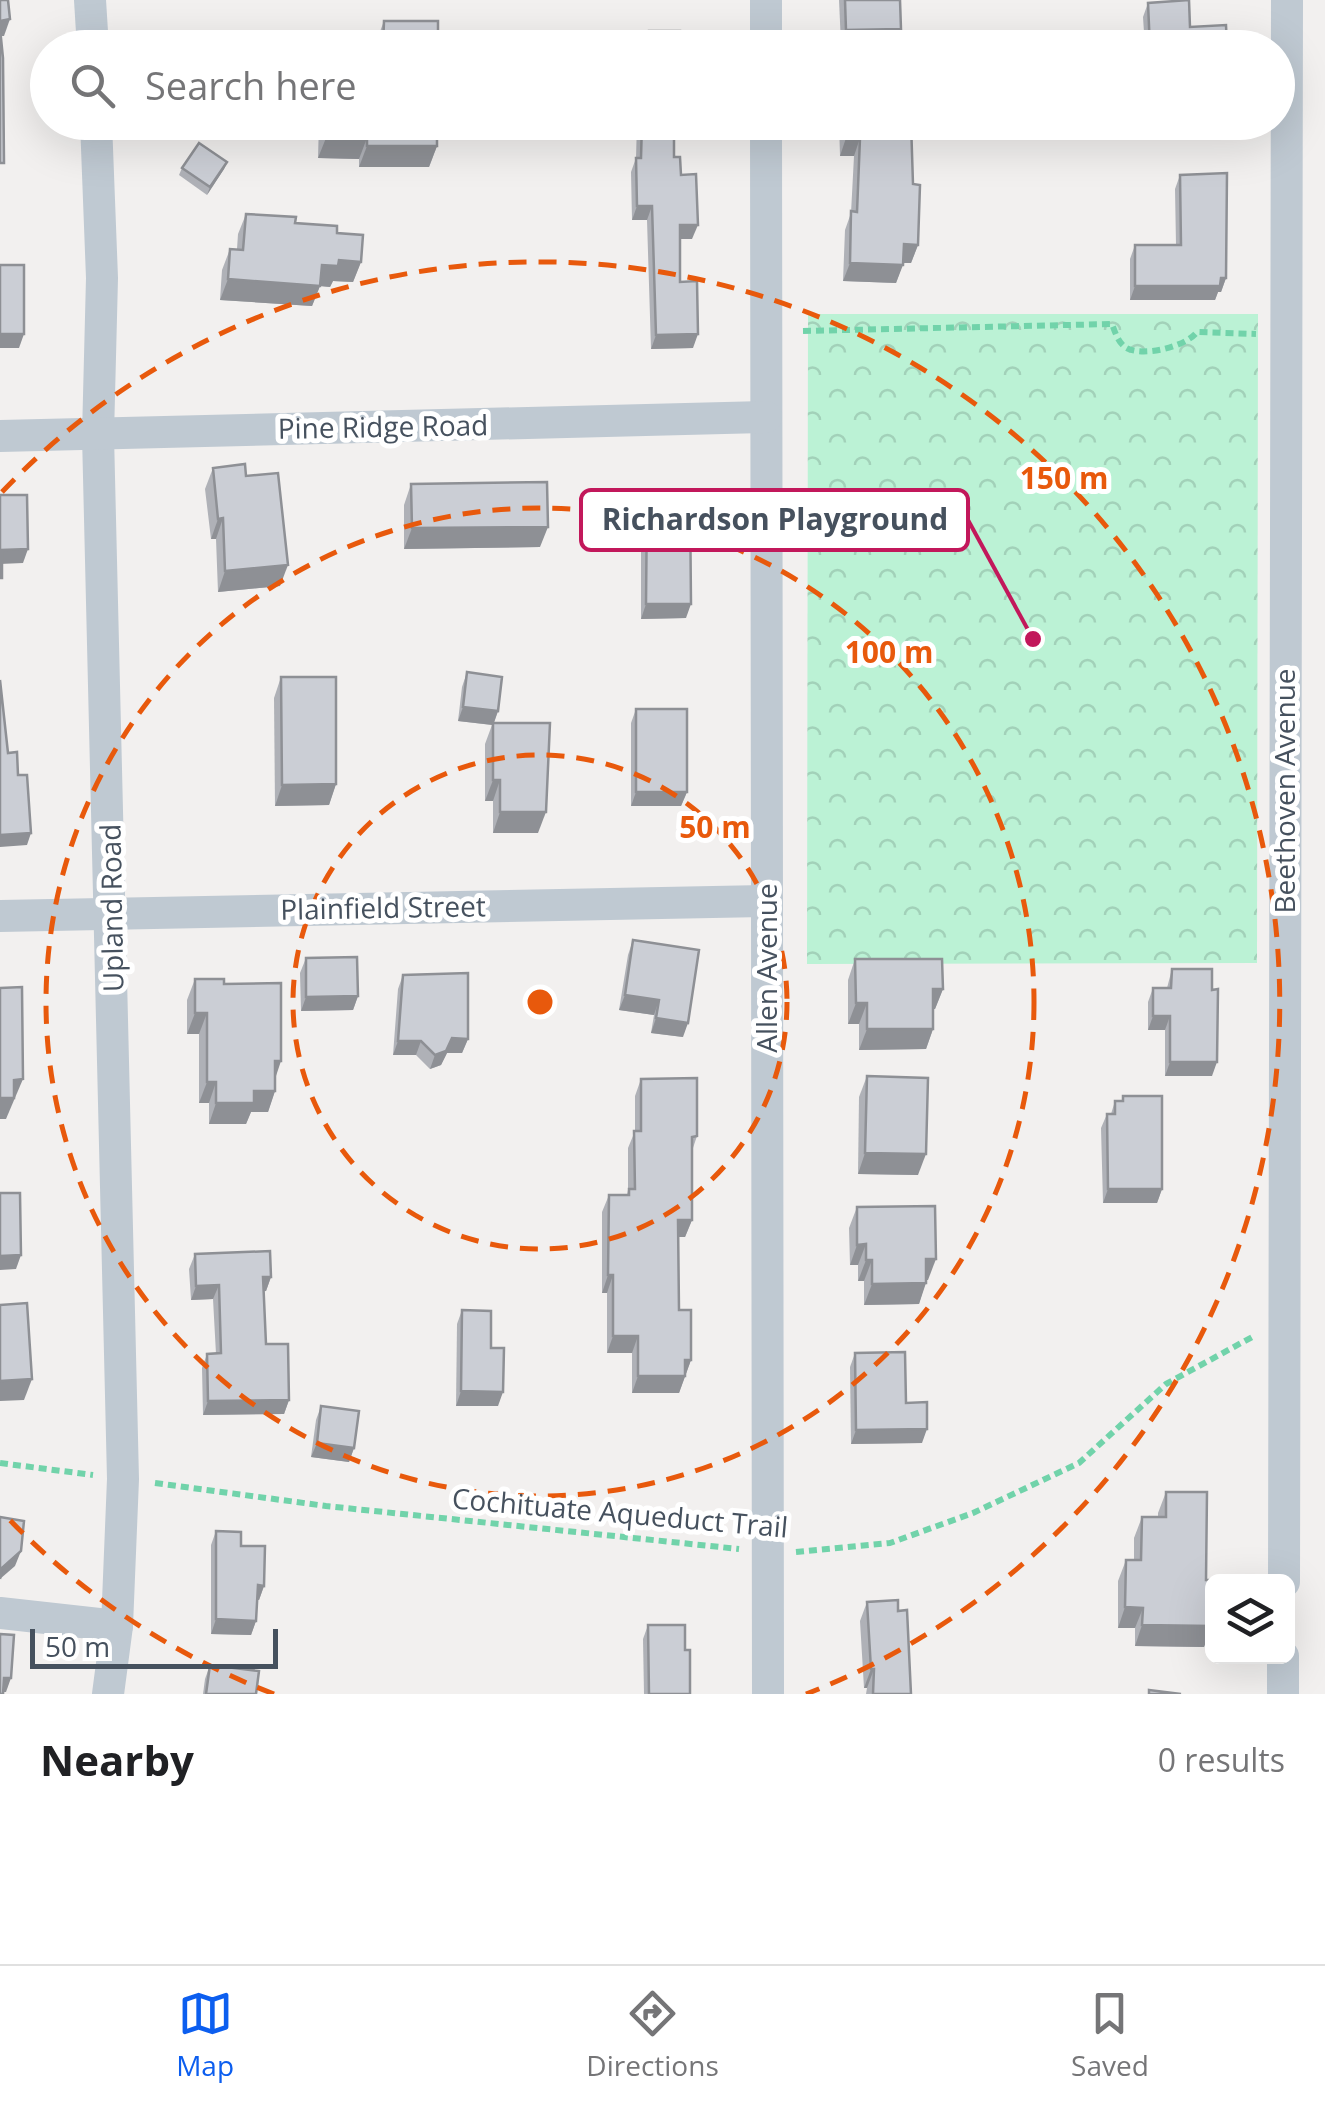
<!DOCTYPE html>
<style>
:root{--surface:#fff;--page:#f2f2f2;--text:#202124;--muted:#757577;--line:#e0e0e0;--accent:#0c5eef}
body{margin:0;font-family:"Open Sans",sans-serif;background:var(--page);color:var(--text)}
.controls{position:absolute;right:30px;bottom:30px;display:grid;overflow:hidden;border-radius:15px;box-shadow:0 10px 40px #0002}
.controls button{width:90px;height:90px;display:grid;place-items:center;padding:0;border:0;border-bottom:2px solid var(--line);background:var(--surface);color:var(--text);font:50px sans-serif}
.scale{position:absolute;left:30px;bottom:25px;width:248px;box-sizing:border-box;padding-left:10px;border:5px solid #46515e;border-top:0;font-size:28px;line-height:35px;white-space:nowrap;color:#46515e;-webkit-text-stroke:8px #fff;paint-order:stroke}
.list{margin:0;padding:0;list-style:none}
h2{display:flex;justify-content:space-between;align-items:center;height:130px;margin:0;padding:0 40px;font-size:42px}
h2 small{font-size:32px;font-weight:400;color:var(--muted)}
.icon{flex:none;width:55px;height:55px;fill:none;stroke:currentColor;stroke-width:2;stroke-linecap:round;stroke-linejoin:round}
.map{position:relative;flex:none;width:1325px;height:1694px;overflow:hidden}
.search{position:absolute;background:var(--surface);box-shadow:0 10px 40px #0002;left:30px;right:30px;top:30px;height:110px;display:flex;align-items:center;gap:25px;box-sizing:border-box;padding:0 35px;border-radius:55px;color:var(--muted);font-size:38px}
.sheet{height:270px;background:var(--surface)}
nav{display:flex;justify-content:space-around;align-items:center;box-sizing:border-box;height:140px;border-top:2px solid var(--line);background:var(--surface);font-size:28px;color:var(--muted)}
nav a{display:grid;justify-items:center;gap:5px}
nav .on{color:var(--accent)}
.map>svg:first-child{display:block}
.forest{fill:url(#forest-crowns)}
.lines{fill:none;stroke-linecap:round;stroke-linejoin:round}
.path{stroke:#71d3aa;stroke-width:6;stroke-dasharray:8 5;stroke-linecap:butt}
.minor{stroke:#bfc9d2;stroke-width:32}
.wall{fill:#afb1b7}
.shaded-wall{fill:#8e9095}
.building{fill:#cbced5;stroke:#8e9095;stroke-width:2.5}
.ring{fill:none;stroke:#e8590c;stroke-width:5;stroke-dasharray:18 12}
.labels{text-anchor:middle;stroke-width:10;stroke-linejoin:round;paint-order:stroke}
.street-label{font-size:28px;fill:#46515e;stroke:#fff}
.centre{fill:#e8590c;stroke:#fff;stroke-width:5}
.ring-label{font-size:30px;text-anchor:middle;font-weight:bold;fill:#e8590c;stroke:#fff;stroke-width:10;stroke-linejoin:round;paint-order:stroke}
.leader{fill:none;stroke:#c2185b;stroke-width:4}
.callout-dot{fill:#c2185b;stroke:#fff;stroke-width:4}
.callout{fill:#fff;stroke:#c2185b;stroke-width:4}
.callout-label{font-size:30px;text-anchor:middle;font-weight:bold;fill:#46515e}
</style>
<div class="map">
<svg width="1325" height="1694" viewBox="0 0 1325 1694">
<defs>
<pattern id="forest-crowns" width="20" height="18" patternUnits="userSpaceOnUse" patternTransform="scale(2.5)"><rect width="20" height="18" fill="#bbf2d5"/><path d="M2 6a3 3 0 1 1 6 0M12 15a3 3 0 1 1 6 0" fill="none" stroke="#a2d1b9"/></pattern>
</defs>
<rect width="100%" height="100%" fill="#f2f0ef"/>
<path class="forest" d="M808 314H1258L1257 963 807 964Z"/>
<g class="lines">
<g class="path">
<path d="M803 331 1112 324C1115 332 1118 342 1125 347 1140 358 1186 347 1197 332L1256 334"/>
<path d="M0 1463 93 1475"/>
<path d="M155 1483 326 1506 739 1549"/>
<path d="M796 1552 890 1543 973 1513 1079 1463 1166 1384 1254 1336"/>
</g>
<g class="minor">
<path d="M90 0 93 48"/>
<path d="M766 0V48"/>
<path d="M96 122 102 278 98 435 123 1479 117 1626 108 1694"/>
<path d="M766 122 768 1694"/>
<path d="M0 436 766 417"/>
<path d="M0 916 767 901"/>
<path d="M1284 1582 1287 0"/>
<path d="M0 1613 117 1626"/>
<path d="M1283 1694V1656"/>
</g>
</g>
<g class="wall">
<path d="M839 0H900L896 43 841 44Z"/>
<path d="M1148 3 1190 27 1227 48H1145L1143 17Z"/>
<path d="M384 21 438 48H376V42Z"/>
<path d="M649 31 680 48H644Z"/>
<path d="M319 122H437V146L429 167H359V159L318 158Z"/>
<path d="M637 122H674V157L681 175 692 239H680V282L693 348 651 349 647 220H632L631 172 636 158Z"/>
<path d="M839 122H911L913 184 918 245 911 263H903L896 283 843 281 845 230 851 213 854 156H840Z"/>
<path d="M227 162 224 169 207 195 179 175 182 168Z"/>
<path d="M1180 175 1226 278 1221 292H1218L1215 300H1130V259L1135 245H1176L1175 189Z"/>
<path d="M246 214 295 223 337 233 361 262 353 282 333 281 330 287 320 286 312 306 220 300 222 270 230 249H237L238 234Z"/>
<path d="M213 468 246 476 280 586 218 592 216 539H211L205 489Z"/>
<path d="M411 484 540 547 404 549V505Z"/>
<path d="M647 500 686 618 641 619V514Z"/>
<path d="M467 672 498 711 494 723 538 833H493V801H485V744L492 725 458 721 462 687Z"/>
<path d="M281 677 336 784 329 805 275 806 274 698Z"/>
<path d="M636 709 687 792 681 806H631V723Z"/>
<path d="M633 940 683 1037 651 1033 654 1015 619 1010 628 955Z"/>
<path d="M306 958 358 996 353 1010 301 1011 300 973Z"/>
<path d="M855 959 943 989 935 1009H933V1029L926 1049 859 1050V1024H848V980Z"/>
<path d="M1172 969 1212 1076H1165V1030H1148V1002L1153 988H1167Z"/>
<path d="M403 975 468 1039 462 1053H447L441 1065 430 1069 416 1055H393L398 989Z"/>
<path d="M195 979 224 984 275 1077V1091L268 1112H251L246 1124H209V1103H199V1034H187V1000Z"/>
<path d="M867 1076 918 1175 858 1174 859 1097Z"/>
<path d="M641 1079 697 1136 692 1151V1220L685 1237H678L679 1310 691 1360 679 1393H632V1353H607V1293H602V1212L609 1195H627L628 1190V1148L635 1131V1096Z"/>
<path d="M1123 1096 1162 1189 1157 1203H1103L1101 1128 1107 1114H1111L1115 1101H1122Z"/>
<path d="M857 1207 928 1280H926L919 1304 864 1305V1281H858V1265H850L849 1228Z"/>
<path d="M195 1254 271 1277 266 1291H264L266 1344 289 1400 284 1414 203 1415 202 1368 207 1354H216L213 1299 191 1300 189 1269Z"/>
<path d="M462 1310 491 1348 498 1406H456L457 1324Z"/>
<path d="M855 1353 906 1403 922 1443 851 1444 850 1367Z"/>
<path d="M321 1406 354 1448 349 1462 311 1457 316 1420Z"/>
<path d="M1166 1492 1206 1580 1212 1626 1204 1647 1135 1646V1628H1118V1581L1126 1560H1134V1538L1142 1517H1158V1513Z"/>
<path d="M216 1531 241 1546 264 1586 259 1600H257L256 1621 251 1635 211 1634V1545Z"/>
<path d="M867 1602 898 1611 911 1694H866L867 1688H864L860 1621Z"/>
<path d="M648 1625 685 1650 690 1694H644L643 1639Z"/>
<path d="M210 1665 256 1694H203L205 1679Z"/>
</g>
<g class="shaded-wall">
<path d="M10 19 4 36H0V21Z"/>
<path d="M901 29 896 43 841 44 846 30Z"/>
<path d="M326 138H367L359 159 318 158Z"/>
<path d="M846 138H860L854 156H840Z"/>
<path d="M367 146H437L429 167H359Z"/>
<path d="M227 162 224 169 207 195 210 187Z"/>
<path d="M637 206H652L647 220H632Z"/>
<path d="M680 225H698L692 239H674Z"/>
<path d="M904 244 918 245 911 263H897Z"/>
<path d="M339 260 361 262 353 282 333 281 330 287 320 286 312 306 220 300 228 279 322 265Z"/>
<path d="M850 263 903 265 896 283 843 281Z"/>
<path d="M1221 278H1226L1221 292H1218L1215 300H1130L1135 286Z"/>
<path d="M0 334H24L19 348H0Z"/>
<path d="M698 334 693 348 651 349 656 335Z"/>
<path d="M223 518 216 539H211L218 519Z"/>
<path d="M548 527 540 547 404 549 412 528Z"/>
<path d="M28 549 23 563 0 564 2 550Z"/>
<path d="M288 565 280 586 218 592 225 571Z"/>
<path d="M646 604H691L686 618 641 619Z"/>
<path d="M463 707 498 711 493 725 458 721Z"/>
<path d="M493 780H500L493 801H485Z"/>
<path d="M336 784 329 805 275 806 282 785Z"/>
<path d="M636 792H687L681 806H631Z"/>
<path d="M500 812H546L538 833H493Z"/>
<path d="M31 833 27 845 0 847V835Z"/>
<path d="M933 989H943L935 1009 925 1010Z"/>
<path d="M625 995 659 1000 654 1015 619 1010Z"/>
<path d="M358 996 353 1010 301 1011 306 997Z"/>
<path d="M856 1003H867L859 1024H848Z"/>
<path d="M195 1013H207L199 1034H187Z"/>
<path d="M1153 1016H1170L1165 1030H1148Z"/>
<path d="M656 1018 688 1023 683 1037 651 1033Z"/>
<path d="M867 1029H933L926 1049 859 1050Z"/>
<path d="M452 1038 468 1039 462 1053H447L441 1065 430 1069 435 1055Z"/>
<path d="M398 1041H421L416 1055H393Z"/>
<path d="M275 1061H281L274 1082Z"/>
<path d="M1170 1062H1217L1212 1076H1165Z"/>
<path d="M23 1079 6 1119H0V1098L14 1080Z"/>
<path d="M207 1082H216L209 1103H199Z"/>
<path d="M254 1091H275L268 1112H251L246 1124H209L216 1103Z"/>
<path d="M865 1153 926 1154 918 1175 858 1174Z"/>
<path d="M1108 1189H1162L1157 1203H1103Z"/>
<path d="M678 1220H692L685 1237H672Z"/>
<path d="M866 1244 858 1265H850L857 1245Z"/>
<path d="M21 1255 16 1269 0 1270V1256Z"/>
<path d="M926 1259H936L928 1280H919Z"/>
<path d="M866 1260H872L864 1281H858Z"/>
<path d="M608 1275H613L607 1293H602Z"/>
<path d="M263 1277H271L266 1291 258 1292Z"/>
<path d="M926 1283 919 1304 864 1305 872 1284Z"/>
<path d="M219 1285 213 1299 191 1300 196 1286Z"/>
<path d="M613 1336H638L632 1353H607Z"/>
<path d="M685 1360H691L679 1393H632L638 1376Z"/>
<path d="M32 1379 24 1400 0 1401V1381Z"/>
<path d="M461 1391 503 1392 498 1406H456Z"/>
<path d="M289 1400 284 1414 203 1415 208 1401Z"/>
<path d="M927 1429 922 1443 851 1444 856 1430Z"/>
<path d="M317 1443 354 1448 349 1462 311 1457Z"/>
<path d="M21 1551 15 1566 0 1579 2 1568Z"/>
<path d="M258 1585 264 1586 259 1600 252 1599Z"/>
<path d="M1125 1607 1143 1608 1135 1628H1118Z"/>
<path d="M216 1619 256 1621 251 1635 211 1634Z"/>
<path d="M1142 1625 1212 1626 1204 1647 1135 1646Z"/>
<path d="M871 1669H874L867 1688H864Z"/>
<path d="M4 1678H11L6 1692H0Z"/>
</g>
<g class="building">
<path d="M0 0H8L10 19 0 21Z"/>
<path d="M845 0H900L901 29 846 30Z"/>
<path d="M1189 0 1190 27 1226 25 1227 48H1150L1148 3Z"/>
<path d="M384 21H438V48H383Z"/>
<path d="M0 28 3 58 4 163H0Z"/>
<path d="M649 31H680V48H648Z"/>
<path d="M326 122H437V146H367V138H326Z"/>
<path d="M642 122H674V157H680L681 175 696 174 698 225H680V282L697 281 698 334 656 335 652 206H637L636 158H641Z"/>
<path d="M846 122H911L913 184 920 185 918 245 904 244 903 265 850 263 851 211 857 212 860 138H846Z"/>
<path d="M199 143 227 162 210 187 182 168Z"/>
<path d="M1227 173 1226 278H1221L1220 286H1135V245H1181L1180 175Z"/>
<path d="M246 214 296 217 295 223 337 226V233L363 235 361 262 339 260 338 266 322 265 320 286 228 279 230 249 243 250Z"/>
<rect x="0" y="265" width="24" height="69"/>
<path d="M245 464 246 476 278 473 288 565 225 571 223 518 218 519 213 468Z"/>
<path d="M547 482 548 527 412 528 411 484Z"/>
<path d="M0 495H27L28 549 2 550V578H0Z"/>
<path d="M690 497 691 604H646L647 500Z"/>
<path d="M467 672 502 677 498 711 463 707Z"/>
<path d="M281 677H336V784L282 785Z"/>
<path d="M0 680 8 753 17 752 18 775H27L31 833 0 835Z"/>
<rect x="636" y="709" width="51" height="83"/>
<path d="M493 723H550L546 812H500V780H493Z"/>
<path d="M633 940 699 950 688 1023 656 1018 659 1000 625 995Z"/>
<path d="M357 957 358 996 306 997V958Z"/>
<path d="M855 959H942L943 989H933V1029H867V1003H856Z"/>
<path d="M1172 969H1212V990L1218 989 1217 1062H1170V1016H1153V988H1171Z"/>
<path d="M468 973V1039L452 1038 446 1051 435 1055 421 1041H398L403 975Z"/>
<path d="M195 979H224V984L281 983V1061H275V1091H254V1103H216V1082H207V1013H195Z"/>
<path d="M22 987 23 1079 14 1080V1098H0V988Z"/>
<path d="M867 1076 928 1078 926 1154 865 1153Z"/>
<path d="M697 1078V1136L692 1137V1220H678L679 1310H691V1360H685V1376H638V1336H613V1275H608L609 1195H629V1189H635L634 1131H641V1079Z"/>
<path d="M1123 1096H1162V1189H1108L1107 1114H1115V1101H1123Z"/>
<path d="M0 1193H20L21 1255 0 1256Z"/>
<path d="M935 1206 936 1259H926V1283L872 1284V1260H866V1244L857 1245V1207Z"/>
<path d="M270 1251 271 1277H263L266 1344H288L289 1400 208 1401 207 1354 221 1353 219 1285 196 1286 195 1254Z"/>
<path d="M27 1303 32 1379 0 1381V1305Z"/>
<path d="M462 1310 491 1311V1348H504L503 1392 461 1391Z"/>
<path d="M905 1352 906 1403 927 1402V1429L856 1430 855 1353Z"/>
<path d="M321 1406 359 1411 354 1448 317 1443Z"/>
<path d="M1166 1492H1207L1206 1580H1212V1626L1142 1625 1143 1608 1125 1607 1126 1560H1141L1142 1517H1166Z"/>
<path d="M0 1517 24 1521 21 1551 2 1568 0 1579Z"/>
<path d="M216 1531 241 1532V1546H265L264 1586 258 1585 256 1621 216 1619Z"/>
<path d="M898 1600V1611L907 1610 911 1694H873L874 1669H871L867 1602Z"/>
<path d="M648 1625H685V1650H690V1694H649Z"/>
<path d="M0 1634 14 1635 11 1678H4L3 1694H0Z"/>
<path d="M210 1665 259 1671 256 1694H206Z"/>
<path d="M1149 1690 1181 1694H1149Z"/>
</g>
<g class="ring">
<circle cx="540" cy="1002" r="247"/>
<circle cx="540" cy="1002" r="494"/>
<path d="M274 1694A741 741 0 0 1 2 1512M2 492A741 741 0 1 1 806 1694"/>
</g>
<g class="labels">
<g class="street-label">
<text transform="translate(383 427) rotate(-1)" y="10">Pine Ridge Road</text>
<text transform="translate(1285 791) rotate(-90)" y="10">Beethoven Avenue</text>
<text transform="translate(112 908) rotate(-91)" y="10">Upland Road</text>
<text transform="translate(383 908) rotate(-1)" y="10">Plainfield Street</text>
<text transform="translate(767 968) rotate(-90)" y="10">Allen Avenue</text>
<text transform="translate(620 1513) rotate(5)" y="10">Cochituate Aqueduct Trail</text>
</g>
</g>
<circle cx="540" cy="1002" r="15" class="centre"/>
<g class="ring-label">
<text x="1064" y="489">150 m</text>
<text x="889" y="663">100 m</text>
<text x="715" y="838">50 m</text>
</g>
<path class="leader" d="M1033 639L968 520"/>
<circle class="callout-dot" cx="1033" cy="639" r="10"/>
<rect class="callout" x="581" y="490" width="387" height="60" rx="10"/>
<g class="callout-label">
<text x="775" y="530">Richardson Playground</text>
</g>
</svg>
<div class="controls">
<button><svg class="icon" aria-label="layers" viewBox="0 0 24 24"><path d="M12 4l9 5-9 5-9-5zM3 14l9 5 9-5"/></svg></button>
</div>
<div class="scale">50 m</div>
<div class="search"><svg class="icon" aria-label="search" viewBox="0 0 24 24"><circle cx="10" cy="10" r="6"/><path d="M15 15l6 6"/></svg>Search here</div>
</div>
<section class="sheet">
<h2>Nearby<small>0 results</small></h2>
<ul class="list">
</ul>
</section>
<nav>
<a class="on"><svg class="icon" aria-label="map" viewBox="0 0 24 24"><path d="M3 6l6-2 6 2 6-2v14l-6 2-6-2-6 2zM9 4v14M15 6v14"/></svg>Map</a>
<a><svg class="icon" aria-label="directions" viewBox="0 0 24 24"><path d="M12 3l9 9-9 9-9-9zM9 14v-3h6M13 9l2 2-2 2"/></svg>Directions</a>
<a><svg class="icon" aria-label="saved" viewBox="0 0 24 24"><path d="M7 4h10v16l-5-4-5 4z"/></svg>Saved</a>
</nav>
